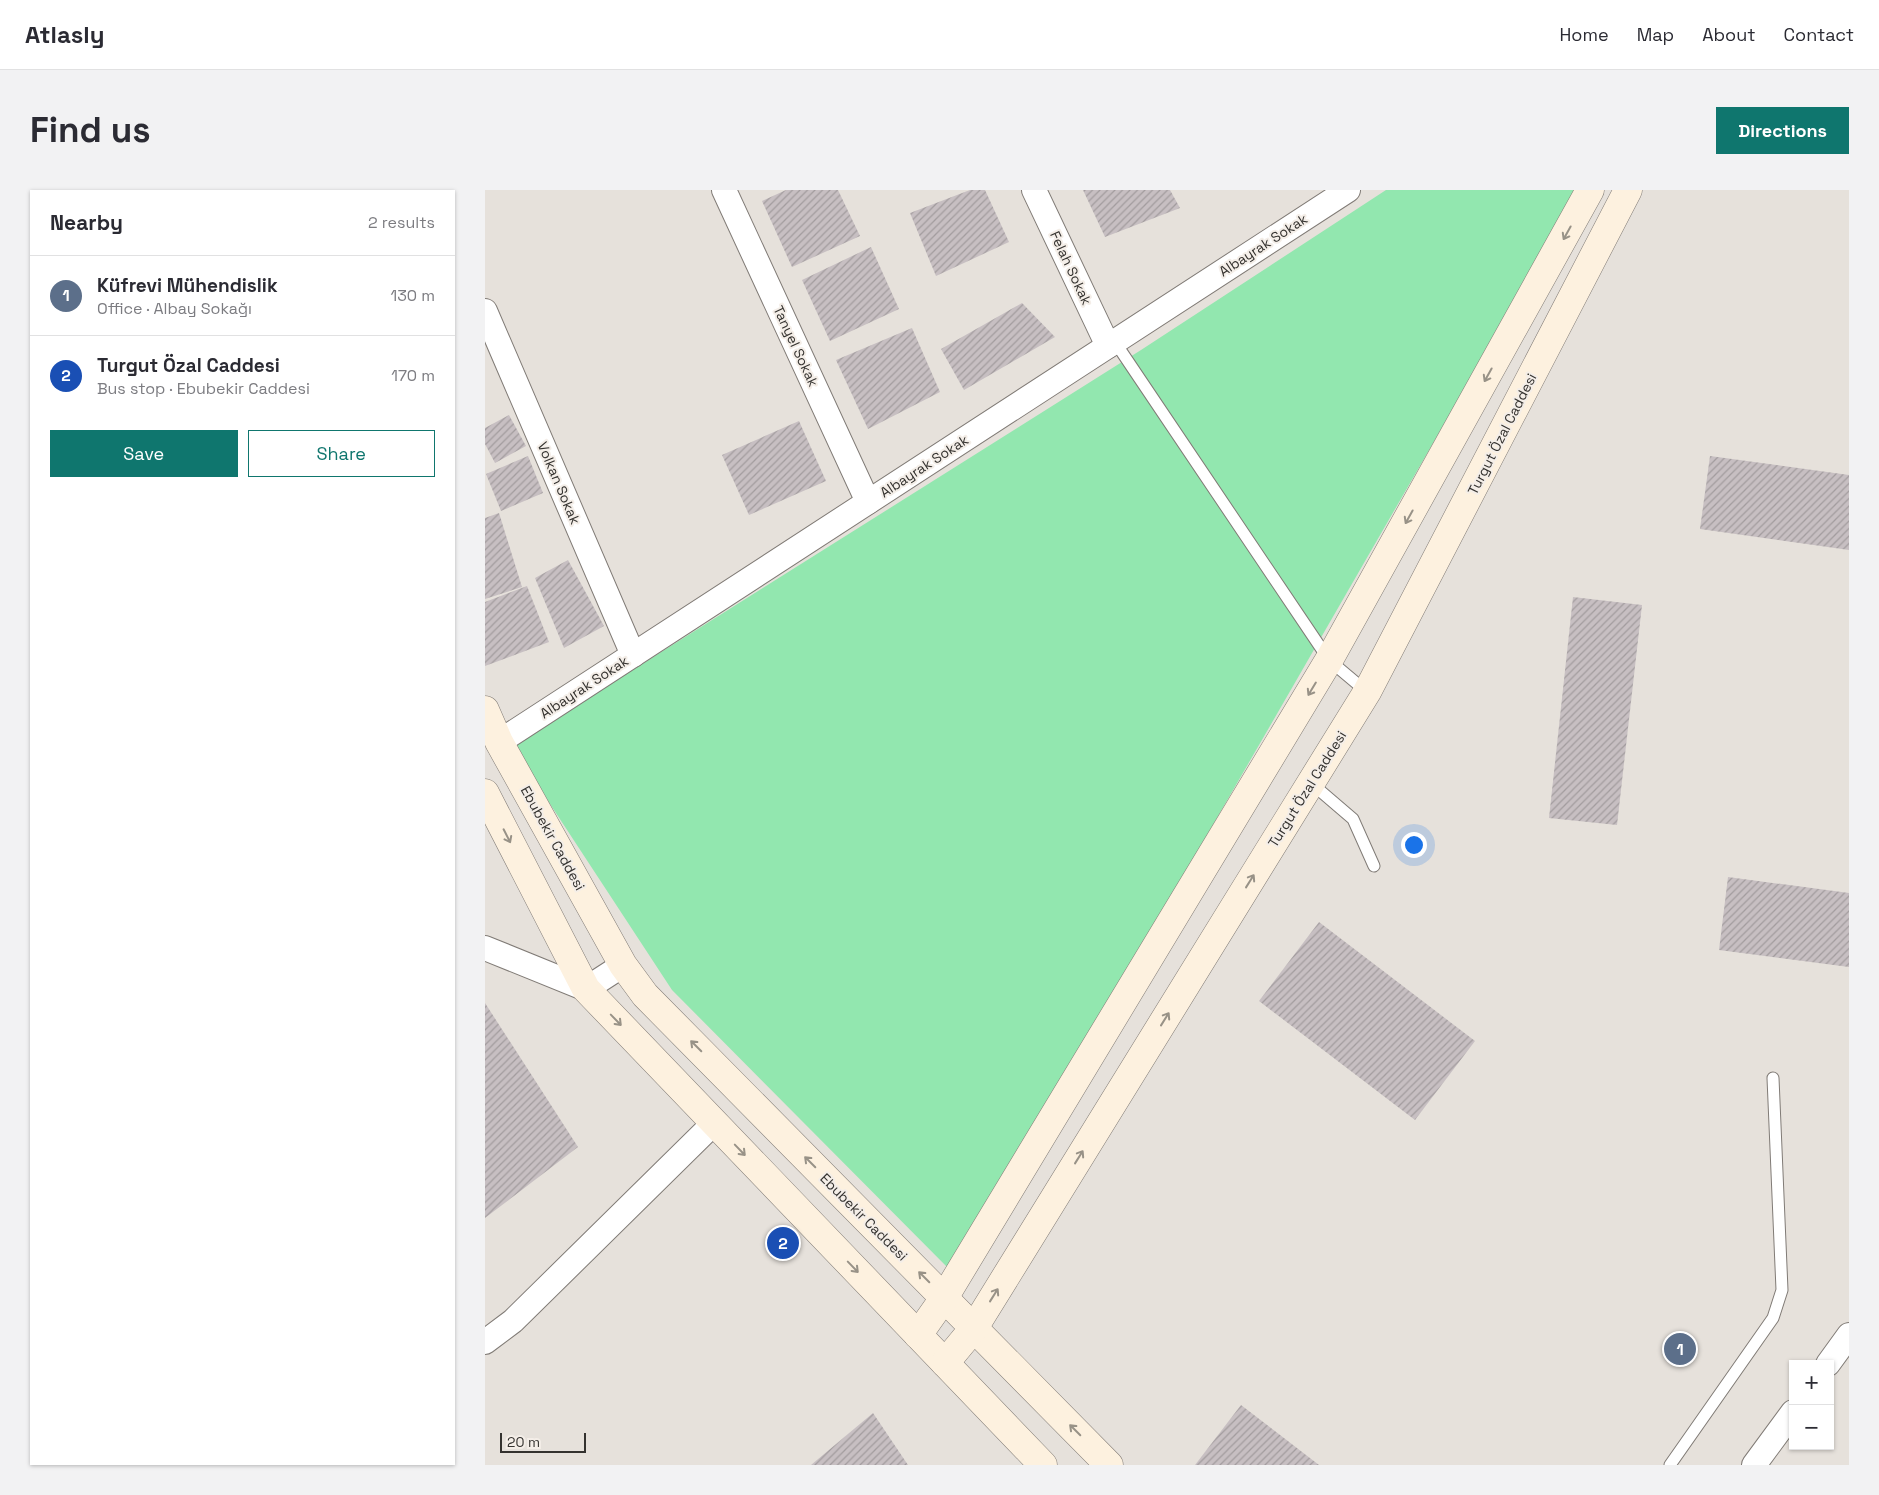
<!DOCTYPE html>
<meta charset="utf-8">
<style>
:root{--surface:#fff;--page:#f2f2f3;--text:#2b2b33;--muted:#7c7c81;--line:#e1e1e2;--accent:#0f766e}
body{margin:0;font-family:"Space Grotesk",sans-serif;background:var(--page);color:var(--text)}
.controls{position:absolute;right:15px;bottom:15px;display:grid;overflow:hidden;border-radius:0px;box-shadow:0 1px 4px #0004}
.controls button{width:45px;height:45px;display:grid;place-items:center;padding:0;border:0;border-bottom:1px solid var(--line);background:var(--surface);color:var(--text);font:25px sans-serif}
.scale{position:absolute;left:15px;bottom:12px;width:86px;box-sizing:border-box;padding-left:5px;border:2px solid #34322f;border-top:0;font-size:14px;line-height:18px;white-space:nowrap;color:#34322f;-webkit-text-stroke:4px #f4eee8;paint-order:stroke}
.you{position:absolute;left:928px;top:654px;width:18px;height:18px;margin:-12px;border:4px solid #fff;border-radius:50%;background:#1a73e8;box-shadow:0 0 0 8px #1a73e833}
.badge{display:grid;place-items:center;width:32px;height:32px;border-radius:50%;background:var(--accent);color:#fff;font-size:16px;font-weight:700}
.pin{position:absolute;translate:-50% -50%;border:2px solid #fff;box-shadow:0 1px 5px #0006}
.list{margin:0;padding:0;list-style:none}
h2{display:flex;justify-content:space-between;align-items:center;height:65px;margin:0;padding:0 20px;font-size:21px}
h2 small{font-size:16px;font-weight:400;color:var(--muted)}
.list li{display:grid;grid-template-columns:32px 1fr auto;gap:15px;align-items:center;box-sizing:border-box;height:80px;padding:0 20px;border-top:1px solid var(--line)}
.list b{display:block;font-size:19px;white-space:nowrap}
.list p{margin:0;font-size:16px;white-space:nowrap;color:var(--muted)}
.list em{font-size:16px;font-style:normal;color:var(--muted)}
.actions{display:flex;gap:10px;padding:15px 20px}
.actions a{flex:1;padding:11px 0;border:1px solid var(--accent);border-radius:0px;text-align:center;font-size:18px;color:var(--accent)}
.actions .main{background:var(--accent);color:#fff}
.map{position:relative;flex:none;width:1364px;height:1275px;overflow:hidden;border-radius:0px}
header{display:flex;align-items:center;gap:30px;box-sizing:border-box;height:70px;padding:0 25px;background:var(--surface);border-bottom:1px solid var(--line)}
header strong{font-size:24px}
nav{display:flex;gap:28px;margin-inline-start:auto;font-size:18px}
.intro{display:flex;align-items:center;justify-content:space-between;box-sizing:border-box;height:120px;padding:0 30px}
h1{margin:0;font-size:35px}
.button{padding:12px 22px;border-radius:0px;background:var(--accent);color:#fff;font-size:18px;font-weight:700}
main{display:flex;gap:30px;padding:0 30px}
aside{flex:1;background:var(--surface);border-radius:0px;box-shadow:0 1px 4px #0004}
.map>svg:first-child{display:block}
.green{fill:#92e7af}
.building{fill:url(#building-hatch)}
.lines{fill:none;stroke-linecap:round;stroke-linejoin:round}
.lane-casing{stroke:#807b76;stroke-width:13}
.street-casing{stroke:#807b76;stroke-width:26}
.secondary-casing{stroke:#807b76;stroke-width:29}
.lane{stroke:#fff;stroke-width:11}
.street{stroke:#fff;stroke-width:24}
.secondary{stroke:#fdf1df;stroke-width:28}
.oneway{stroke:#989287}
.labels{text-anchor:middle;stroke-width:4;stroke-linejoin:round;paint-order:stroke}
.street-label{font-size:14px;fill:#34322f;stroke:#f4eee8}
</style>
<header>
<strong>Atlasly</strong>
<nav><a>Home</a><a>Map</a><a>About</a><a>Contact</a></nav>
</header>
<div class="intro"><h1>Find us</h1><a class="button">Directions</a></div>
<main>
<aside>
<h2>Nearby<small>2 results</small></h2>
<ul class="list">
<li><span class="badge" style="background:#5c6f8a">1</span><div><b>Küfrevi Mühendislik</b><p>Office · Albay Sokağı</p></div><em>130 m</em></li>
<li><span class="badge" style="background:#1a4fb4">2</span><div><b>Turgut Özal Caddesi</b><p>Bus stop · Ebubekir Caddesi</p></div><em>170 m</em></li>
</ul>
<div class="actions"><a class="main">Save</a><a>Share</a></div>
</aside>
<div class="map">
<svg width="1364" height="1275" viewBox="0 0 1364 1275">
<defs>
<pattern id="building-hatch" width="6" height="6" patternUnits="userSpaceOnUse" patternTransform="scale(1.25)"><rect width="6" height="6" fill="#c7bfc2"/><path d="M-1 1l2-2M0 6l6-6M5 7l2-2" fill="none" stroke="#a29c9e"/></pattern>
</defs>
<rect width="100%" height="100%" fill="#e6e1db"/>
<path class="green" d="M901 0H1094L469 1084 187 800 27 556 656 160Z"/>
<g class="building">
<path d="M301 0H353L375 46 307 77 277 11Z"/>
<path d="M485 0H500L524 52 451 86 425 23Z"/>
<path d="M598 0H685L695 18 620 47Z"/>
<path d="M386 57 414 119 345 151 317 90Z"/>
<path d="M537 113 570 147 479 200 456 159Z"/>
<path d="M427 138 455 202 383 239 351 170Z"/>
<path d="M24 225 41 256 10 273 0 254V238Z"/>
<path d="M314 231 341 291 264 325 237 265Z"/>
<path d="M43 266 58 303 16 321 1 284Z"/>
<path d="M1225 266 1364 285V360L1215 339Z"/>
<path d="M14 323 37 397 0 409V328Z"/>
<path d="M83 370 119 436 79 458 50 388Z"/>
<path d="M42 396 64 452 0 476V412Z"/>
<path d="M1088 407 1157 415 1132 635 1064 628Z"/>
<path d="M1243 687 1364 703V777L1234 760Z"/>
<path d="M834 732 990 851 930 930 774 811Z"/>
<path d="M0 813 93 957 0 1028Z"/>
<path d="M756 1215 834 1275H710Z"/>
<path d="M388 1223 423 1275H326Z"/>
</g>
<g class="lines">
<defs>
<g id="lane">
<path d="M630 152 844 470 882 502"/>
<path d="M826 593 868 629 889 676"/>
<path d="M1185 1275 1288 1128 1297 1100 1288 888"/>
</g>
<g id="street">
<path d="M239 0 383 312"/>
<path d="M549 0 623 156"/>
<path d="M0 121 148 465"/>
<path d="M14 552 863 0"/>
<path d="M0 758 101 799 138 775"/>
<path d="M0 1152 28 1131 229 933"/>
<path d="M1343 1174 1364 1145"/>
<path d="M1269 1275 1308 1222"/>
</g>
<g id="secondary">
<path d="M0 520 14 552 138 775 160 805 624 1275"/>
<path d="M0 603 101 799 558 1275"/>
<path d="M433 1145 459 1108 844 470 1105 0"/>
<path d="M460 1173 489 1138 882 502 1143 0"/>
</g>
</defs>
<use href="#lane" class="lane-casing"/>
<use href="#street" class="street-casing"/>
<use href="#secondary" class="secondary-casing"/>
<use href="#lane" class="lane"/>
<use href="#street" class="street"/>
<use href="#secondary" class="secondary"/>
</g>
<defs><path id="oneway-shaft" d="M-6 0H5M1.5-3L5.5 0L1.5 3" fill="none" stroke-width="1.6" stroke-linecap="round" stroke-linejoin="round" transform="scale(1.25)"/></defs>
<g class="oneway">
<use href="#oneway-shaft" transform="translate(1082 43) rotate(119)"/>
<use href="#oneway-shaft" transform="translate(1003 185) rotate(119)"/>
<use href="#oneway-shaft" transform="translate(924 327) rotate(119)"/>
<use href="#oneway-shaft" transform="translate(827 499) rotate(121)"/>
<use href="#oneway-shaft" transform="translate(22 646) rotate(63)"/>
<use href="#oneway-shaft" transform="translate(765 691) rotate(-58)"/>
<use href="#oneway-shaft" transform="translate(680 829) rotate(-58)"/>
<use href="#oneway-shaft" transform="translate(131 830) rotate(46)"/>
<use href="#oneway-shaft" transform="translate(211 856) rotate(-135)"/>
<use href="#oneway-shaft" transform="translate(255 960) rotate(46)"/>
<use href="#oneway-shaft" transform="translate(594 967) rotate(-58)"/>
<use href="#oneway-shaft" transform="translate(325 972) rotate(-135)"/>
<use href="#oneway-shaft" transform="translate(368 1077) rotate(46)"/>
<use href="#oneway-shaft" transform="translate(439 1087) rotate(-135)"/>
<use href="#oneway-shaft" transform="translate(509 1105) rotate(-58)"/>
<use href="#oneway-shaft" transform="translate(590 1240) rotate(-135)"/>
</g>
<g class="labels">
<g class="street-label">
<text transform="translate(778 55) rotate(-33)" y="5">Albayrak Sokak</text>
<text transform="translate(586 78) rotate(65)" y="5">Felah Sokak</text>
<text transform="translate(311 156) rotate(65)" y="5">Tanyel Sokak</text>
<text transform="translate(1017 244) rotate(-63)" y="5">Turgut Özal Caddesi</text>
<text transform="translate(439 276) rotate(-33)" y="5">Albayrak Sokak</text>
<text transform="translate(74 293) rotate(67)" y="5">Volkan Sokak</text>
<text transform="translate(99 497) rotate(-33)" y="5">Albayrak Sokak</text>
<text transform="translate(822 599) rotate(-58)" y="5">Turgut Özal Caddesi</text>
<text transform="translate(68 648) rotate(61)" y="5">Ebubekir Caddesi</text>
<text transform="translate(379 1027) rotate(45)" y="5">Ebubekir Caddesi</text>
</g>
</g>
</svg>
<div class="controls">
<button>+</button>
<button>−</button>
</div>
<div class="scale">20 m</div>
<div class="you"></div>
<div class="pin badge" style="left:1195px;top:1159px;background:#5c6f8a">1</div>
<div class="pin badge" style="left:298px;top:1053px;background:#1a4fb4">2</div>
</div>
</main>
